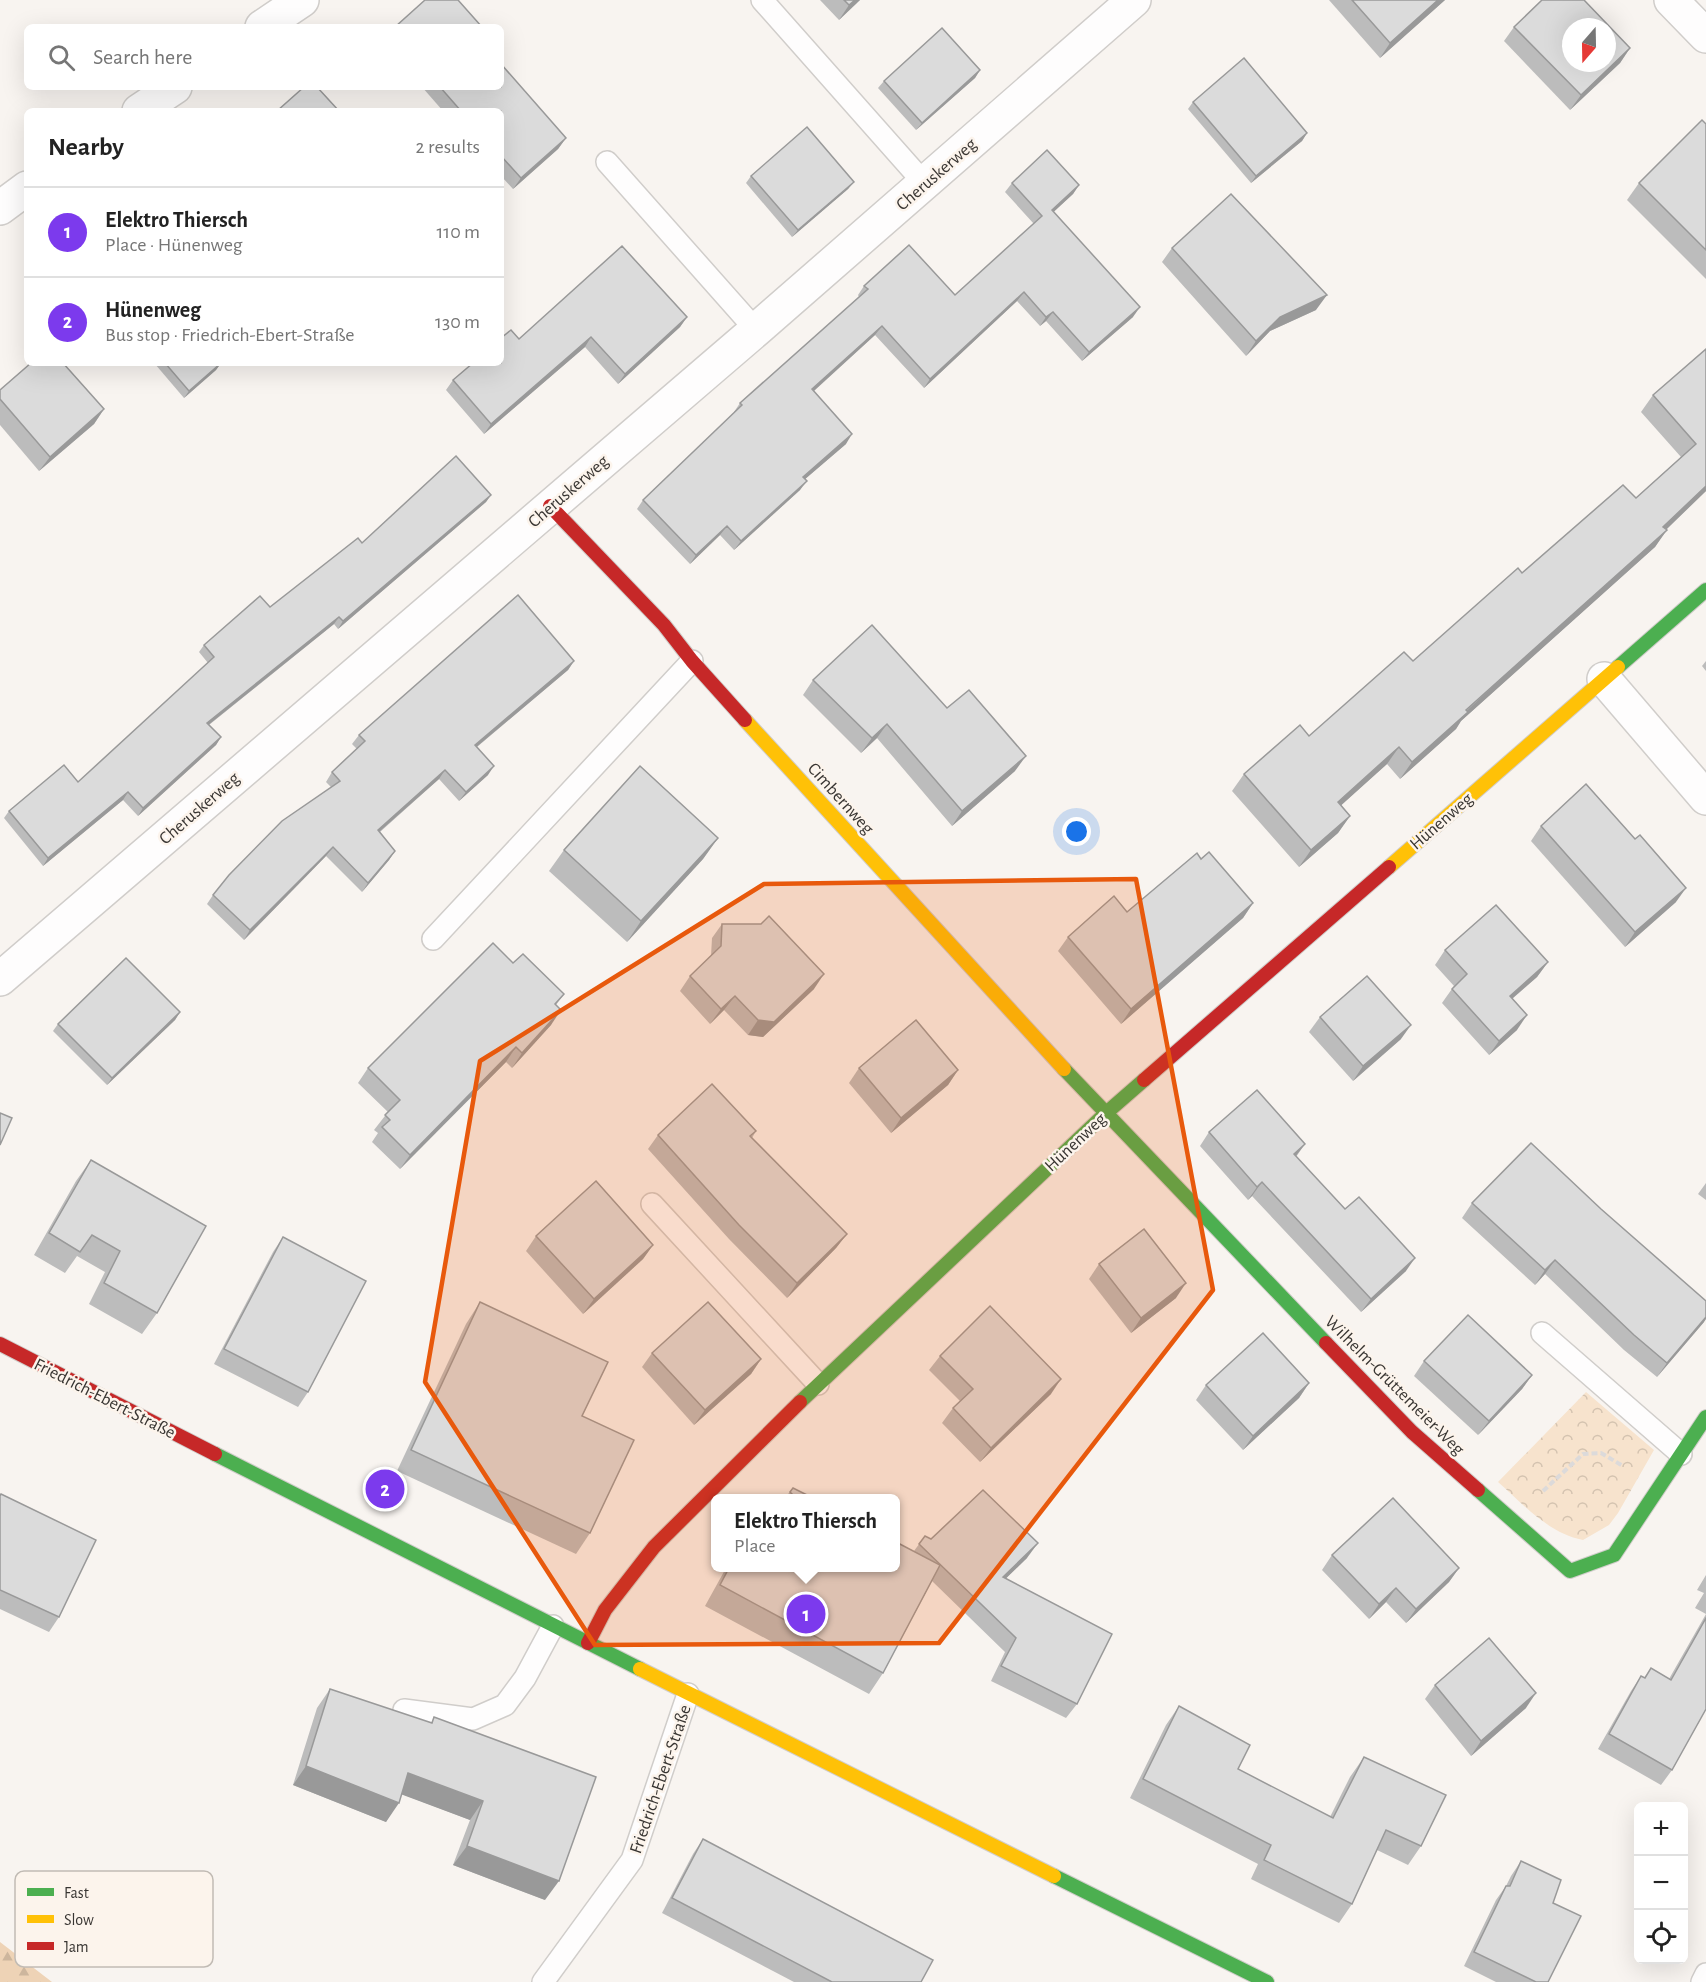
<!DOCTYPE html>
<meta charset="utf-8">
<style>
:root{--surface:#fff;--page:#f6f6f6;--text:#222;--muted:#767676;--line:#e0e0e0;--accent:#7c3aed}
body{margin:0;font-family:"Alegreya Sans",sans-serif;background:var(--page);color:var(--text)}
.controls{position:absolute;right:18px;bottom:18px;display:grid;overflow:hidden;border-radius:9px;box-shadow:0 6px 24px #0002}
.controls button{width:54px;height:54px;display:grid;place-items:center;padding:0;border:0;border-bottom:2px solid var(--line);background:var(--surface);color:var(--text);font:30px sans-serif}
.compass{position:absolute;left:1562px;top:18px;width:54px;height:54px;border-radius:50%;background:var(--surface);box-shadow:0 6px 24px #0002;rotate:200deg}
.you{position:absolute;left:1077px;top:832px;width:21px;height:21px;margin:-15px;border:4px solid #fff;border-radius:50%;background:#1a73e8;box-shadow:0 0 0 9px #1a73e833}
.badge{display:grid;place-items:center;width:39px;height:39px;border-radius:50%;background:var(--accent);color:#fff;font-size:20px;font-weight:700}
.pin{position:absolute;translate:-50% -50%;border:3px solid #fff;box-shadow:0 2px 6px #0006}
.popup{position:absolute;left:711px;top:1494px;width:189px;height:78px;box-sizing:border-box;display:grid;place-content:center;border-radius:9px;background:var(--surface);filter:drop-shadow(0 2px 4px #0005);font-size:20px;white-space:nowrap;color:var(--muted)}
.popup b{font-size:22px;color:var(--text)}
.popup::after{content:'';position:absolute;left:50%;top:100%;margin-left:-12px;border:12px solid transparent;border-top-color:var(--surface)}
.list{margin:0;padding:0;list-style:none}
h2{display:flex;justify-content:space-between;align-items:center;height:78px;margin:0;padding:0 24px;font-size:26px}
h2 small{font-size:20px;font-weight:400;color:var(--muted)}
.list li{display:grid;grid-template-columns:39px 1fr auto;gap:18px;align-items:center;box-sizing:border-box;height:90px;padding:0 24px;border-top:2px solid var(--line)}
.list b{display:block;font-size:22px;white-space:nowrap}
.list p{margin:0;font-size:20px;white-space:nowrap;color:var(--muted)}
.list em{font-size:20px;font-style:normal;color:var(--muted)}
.icon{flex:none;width:33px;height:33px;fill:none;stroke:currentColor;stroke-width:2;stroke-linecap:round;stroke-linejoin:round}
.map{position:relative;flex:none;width:1706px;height:1982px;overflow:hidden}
.search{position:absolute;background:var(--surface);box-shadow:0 6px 24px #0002;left:24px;top:24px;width:480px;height:66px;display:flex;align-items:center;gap:15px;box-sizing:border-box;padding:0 21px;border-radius:9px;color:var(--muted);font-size:22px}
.panel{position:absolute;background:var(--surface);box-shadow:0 6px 24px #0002;left:24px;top:108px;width:480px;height:258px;border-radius:9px}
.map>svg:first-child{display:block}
.forest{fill:url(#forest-firs)}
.park{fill:url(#park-crowns)}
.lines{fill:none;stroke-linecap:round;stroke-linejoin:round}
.lane-casing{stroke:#d0cdca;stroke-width:24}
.street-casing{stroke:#d0cdca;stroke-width:36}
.fast-casing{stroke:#d0cdca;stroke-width:16}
.slow-casing{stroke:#d0cdca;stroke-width:16}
.jam-casing{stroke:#d0cdca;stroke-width:16}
.path{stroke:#dcdada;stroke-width:4;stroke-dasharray:6 3;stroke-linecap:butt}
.lane{stroke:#fefdfd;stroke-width:21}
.street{stroke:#fefdfd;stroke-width:33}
.fast{stroke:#4caf50;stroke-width:14}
.slow{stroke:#ffc107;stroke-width:14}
.jam{stroke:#c62828;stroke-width:14}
.wall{fill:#bcbcbc}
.shaded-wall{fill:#999}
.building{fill:#dbdbdb;stroke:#999;stroke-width:1.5;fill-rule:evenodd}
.marked{fill:#e8590c;fill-opacity:0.2;stroke:#e8590c;stroke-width:4.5;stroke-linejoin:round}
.labels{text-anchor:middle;stroke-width:5;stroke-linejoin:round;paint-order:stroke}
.street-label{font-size:18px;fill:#383532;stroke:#fcf4ec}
.key{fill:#fcf4ec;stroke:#c1bbb4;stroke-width:1.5}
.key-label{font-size:16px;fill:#383532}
</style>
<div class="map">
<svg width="1706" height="1982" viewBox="0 0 1706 1982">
<defs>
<pattern id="forest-firs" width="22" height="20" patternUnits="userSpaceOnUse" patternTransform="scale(1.5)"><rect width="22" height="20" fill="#eed3b6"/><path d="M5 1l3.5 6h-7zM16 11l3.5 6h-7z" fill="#cdb69d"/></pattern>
<pattern id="park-crowns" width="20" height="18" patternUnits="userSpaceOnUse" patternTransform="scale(1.5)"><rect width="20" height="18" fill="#f7e3cd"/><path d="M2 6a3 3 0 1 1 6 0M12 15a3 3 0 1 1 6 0" fill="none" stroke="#d4c3b0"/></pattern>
</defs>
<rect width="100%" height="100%" fill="#f8f4f0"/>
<path class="forest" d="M0 1942 52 1982H0Z"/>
<path class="park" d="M1586 1392 1654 1450 1618 1513 1609 1525 1583 1540C1548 1533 1524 1505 1498 1482Z"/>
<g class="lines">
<defs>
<g id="lane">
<path d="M762 0 925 184"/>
<path d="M607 162 756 330"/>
<path d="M433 939 692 661"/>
<path d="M652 1204 818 1384"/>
<path d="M1542 1333 1681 1454"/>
<path d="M404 1710 473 1719 505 1705 525 1678 553 1626"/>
<path d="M543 1982 632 1860 688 1694"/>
<path d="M1702 1982 1706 1974"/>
</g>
<g id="street">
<path d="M1671 0 1706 36"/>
<path d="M262 27 302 0"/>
<path d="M139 111 175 87"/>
<path d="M0 208 27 188"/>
<path d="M1604 679 1706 798"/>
<path d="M0 979 756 330 1134 0"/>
</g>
<g id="fast">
<path d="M1618 667 1706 590"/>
<path d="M1064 1069 1326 1343"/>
<path d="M800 1402 1105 1114 1144 1080"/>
<path d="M215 1454 640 1669"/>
<path d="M1478 1490 1570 1571 1614 1555 1706 1417"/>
<path d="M1054 1876 1267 1982"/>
</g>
<g id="slow">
<path d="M745 720 1064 1069"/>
<path d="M1389 867 1618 667"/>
<path d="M640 1669 1054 1876"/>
</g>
<g id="jam">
<path d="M550 506 664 625 692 661 745 720"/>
<path d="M1144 1080 1389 867"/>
<path d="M1326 1343 1412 1432 1478 1490"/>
<path d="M0 1344 215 1454"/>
<path d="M588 1643 605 1610 654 1547 800 1402"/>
</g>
</defs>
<use href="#lane" class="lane-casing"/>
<use href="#street" class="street-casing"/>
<use href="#fast" class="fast-casing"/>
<use href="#slow" class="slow-casing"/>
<use href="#jam" class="jam-casing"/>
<path class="path" d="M1543 1491 1583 1454 1601 1453 1623 1466"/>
<use href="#lane" class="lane"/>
<use href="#street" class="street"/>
<use href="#fast" class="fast"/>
<use href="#slow" class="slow"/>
<use href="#jam" class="jam"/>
</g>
<g class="wall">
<path d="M820 0H860L839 20Z"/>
<path d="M1329 0H1445L1380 58Z"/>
<path d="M1514 27 1630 48 1620 63 1570 110 1504 41Z"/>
<path d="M980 70 975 78 916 130 878 88 884 81Z"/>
<path d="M422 87H501L566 138 558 149 513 189 501 176V111H443Z"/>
<path d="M1193 102 1307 133 1302 141 1251 183 1188 109Z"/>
<path d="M1706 124V279L1627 200 1639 183Z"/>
<path d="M751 176 854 182 848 189 792 237 746 183Z"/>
<path d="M1012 183 1079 185 1073 194 1053 212 1133 317 1082 361 1046 321 1040 326 1017 301 924 388 875 335 814 391 846 444 805 479 800 490 734 550 720 535 690 564 637 509 643 500 734 413V412L740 403 859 297 858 295 864 286 955 295 1034 224 1005 192Z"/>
<path d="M1172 248 1316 310 1270 331 1246 356 1162 262Z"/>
<path d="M687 317 680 327 618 384 585 347 484 434 446 390 453 380 519 339Z"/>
<path d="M1706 349V491L1666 530 1655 547 1461 721 1456 729 1400 779 1387 764 1341 805 1350 816 1338 833 1299 867 1232 791 1244 774 1309 736 1413 661 1522 573 1636 498 1681 457 1641 412 1653 395Z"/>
<path d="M155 363H221L216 370 184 398 155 364Z"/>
<path d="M0 390 104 409 94 424 39 471 0 425Z"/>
<path d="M491 495 486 502 338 629 334 624 209 725 221 737 216 745 138 816 123 800 43 866 4 818 9 811 78 782 208 663 199 652 204 645 270 607 362 543Z"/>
<path d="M574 661 568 670 477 747 488 775 459 801 439 779 380 832 395 851 389 860 362 892 326 856 244 940 207 904 213 895 331 787 326 782 332 772 357 749 352 744 359 735Z"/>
<path d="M1706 661V671L1702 666Z"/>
<path d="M813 680 947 708 1015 771 952 826 877 738 861 753 803 695Z"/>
<path d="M1541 826 1676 902 1625 947 1531 841Z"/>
<path d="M718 838 703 859 627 942 549 871 564 850Z"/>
<path d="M1201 859 1253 903 1243 918 1121 1024 1058 951 1068 937 1127 912Z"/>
<path d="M722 924 814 989 763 1037 748 1035 724 1010 710 1024 680 991 690 976 711 956 712 938Z"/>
<path d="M1445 950 1548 962 1537 977 1512 999 1517 1030 1489 1055 1442 1003 1454 986 1435 965Z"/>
<path d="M564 994 556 1005 551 1025 512 1068 506 1062 400 1169 372 1142 378 1133 374 1130 388 1112 358 1083 368 1068Z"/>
<path d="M180 1012 175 1020 107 1085 53 1031 58 1024Z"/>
<path d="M1320 1017 1401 1039 1353 1081 1309 1032Z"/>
<path d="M859 1068 958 1070 948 1085 891 1133 849 1083Z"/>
<path d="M756 1131 752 1138 847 1234 836 1248 787 1298 729 1239 648 1149 658 1135Z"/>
<path d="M1209 1132 1305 1144 1296 1157 1345 1209 1406 1271 1361 1312 1252 1196 1248 1200 1200 1146Z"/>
<path d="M91 1160 157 1313 142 1334 89 1304 105 1272 77 1256 65 1273 34 1255 76 1181Z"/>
<path d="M1706 1183V1200L1698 1194Z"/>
<path d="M1472 1203 1704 1322 1657 1377 1624 1350 1545 1274 1535 1285 1462 1218Z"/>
<path d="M536 1236 653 1245 643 1259 583 1314 526 1251Z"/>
<path d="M283 1237 308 1392 298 1407 214 1364 273 1252Z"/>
<path d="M1099 1264 1176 1298 1131 1333 1089 1279Z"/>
<path d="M480 1302 582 1416 590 1533 576 1554 397 1471 466 1324Z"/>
<path d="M652 1353 761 1359 751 1374 694 1425 642 1367Z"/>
<path d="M940 1356 1051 1394 980 1462 942 1423 953 1408 960 1401 929 1370Z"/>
<path d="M1424 1361 1532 1375 1522 1389 1478 1435 1414 1376Z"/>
<path d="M1309 1383 1299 1398 1243 1450 1196 1400 1206 1385Z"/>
<path d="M793 1488 813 1498H785Z"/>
<path d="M0 1496 59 1617 49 1632 0 1609Z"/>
<path d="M925 1536 931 1539 1027 1558 1006 1578 1077 1704 1066 1718 991 1681 1005 1652 932 1581 883 1673 869 1694 705 1606 726 1568H896L914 1551Z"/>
<path d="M1332 1555 1459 1568 1449 1582 1406 1623 1386 1602 1369 1619 1322 1570Z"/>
<path d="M1706 1575V1709L1672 1770 1661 1785 1598 1749 1631 1691 1641 1676 1644 1678 1651 1668 1669 1679 1706 1614 1695 1608 1704 1593 1697 1590Z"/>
<path d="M1435 1685 1526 1708 1471 1756 1425 1699Z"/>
<path d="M330 1689 431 1723 434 1717 545 1900 453 1865 470 1820 402 1794 386 1822 293 1785 317 1708Z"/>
<path d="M1179 1706 1238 1769 1330 1817 1350 1777 1364 1757 1421 1846 1408 1865 1377 1850 1352 1904 1339 1923 1251 1879 1258 1864 1130 1798 1166 1725Z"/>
<path d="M703 1839 921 1982H794L662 1913 693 1854Z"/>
<path d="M1521 1861 1553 1903 1548 1982H1496L1464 1966 1496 1900 1506 1886 1511 1876Z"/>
</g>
<g class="shaded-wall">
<path d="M855 0H860L839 20 849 5Z"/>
<path d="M1438 0H1445L1380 58 1390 43Z"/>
<path d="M1630 48 1620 63 1570 110 1581 95Z"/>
<path d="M980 70 975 78 916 130 922 123Z"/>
<path d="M1307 133 1302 141 1251 183 1256 176Z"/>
<path d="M566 138 558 149 513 189 521 178Z"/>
<path d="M854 182 848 189 792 237 798 230Z"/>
<path d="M1079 185 1073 194 1045 220 1052 210Z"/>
<path d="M1024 292 1017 301 924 388 930 379Z"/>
<path d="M1327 295 1316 310 1270 331 1246 356 1256 341 1280 317Z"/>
<path d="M1140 307 1133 317 1082 361 1089 352Z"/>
<path d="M1053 312 1046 321 1040 326 1046 317Z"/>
<path d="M687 317 680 327 618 384 625 374Z"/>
<path d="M882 326 875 335 806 398 812 389Z"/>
<path d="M591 337 585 347 484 434 491 424Z"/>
<path d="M221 363 216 370 184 398 189 391Z"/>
<path d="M104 409 94 424 39 471 50 457Z"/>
<path d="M852 434 846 444 797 486 803 477Z"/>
<path d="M807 481 800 490 734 550 741 541Z"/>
<path d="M1706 486V491L1651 544 1667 530 1655 547 1461 721 1456 729 1400 779 1412 762 1663 527Z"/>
<path d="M491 495 486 502 338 629 343 621Z"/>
<path d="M727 526 720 535 690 564 696 555Z"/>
<path d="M339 617 334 624 202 730 207 723Z"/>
<path d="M574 661 568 670 468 754 475 745Z"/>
<path d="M887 724 877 738 861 753 872 738Z"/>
<path d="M221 737 216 745 138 816 143 808Z"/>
<path d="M1399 747 1387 764 1326 819 1338 802Z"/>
<path d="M1026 756 1015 771 952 826 962 811Z"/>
<path d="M494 766 488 775 459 801 466 792Z"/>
<path d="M445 770 439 779 371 839 378 830Z"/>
<path d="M128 792 123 800 43 866 48 858Z"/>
<path d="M1350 816 1338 833 1299 867 1311 850Z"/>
<path d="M718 838 703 859 627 942 641 921Z"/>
<path d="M333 847 326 856 244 940 250 930Z"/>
<path d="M395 851 389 860 362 892 368 883Z"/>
<path d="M1686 888 1676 902 1625 947 1635 932Z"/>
<path d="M1253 903 1243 918 1121 1024 1131 1009Z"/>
<path d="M1548 962 1537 977 1499 1010 1510 996Z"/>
<path d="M824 974 814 989 763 1037 748 1035 758 1020Z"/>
<path d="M735 996 724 1010 710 1024 721 1009Z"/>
<path d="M561 1010 551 1025 512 1068 522 1053Z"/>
<path d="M180 1012 175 1020 107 1085 112 1078Z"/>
<path d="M1527 1015 1517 1030 1489 1055 1499 1041Z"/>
<path d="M1411 1025 1401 1039 1353 1081 1363 1066Z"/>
<path d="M516 1047 506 1062 400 1169 410 1155Z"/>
<path d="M958 1070 948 1085 891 1133 901 1118Z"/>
<path d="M1305 1144 1295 1157 1294 1154Z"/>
<path d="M1262 1182 1252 1196 1248 1200 1257 1187Z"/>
<path d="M847 1234 836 1248 787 1298 797 1283Z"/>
<path d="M653 1245 643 1259 583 1314 594 1299Z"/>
<path d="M1415 1258 1406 1271 1361 1312 1371 1299Z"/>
<path d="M1555 1260 1545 1274 1535 1285 1545 1270Z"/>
<path d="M1186 1283 1176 1298 1131 1333 1141 1318Z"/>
<path d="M1706 1317V1319L1704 1322 1657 1377 1667 1363Z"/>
<path d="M761 1359 751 1374 694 1425 705 1410Z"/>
<path d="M1532 1375 1522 1389 1478 1435 1489 1421Z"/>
<path d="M1061 1379 1051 1394 980 1462 991 1448Z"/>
<path d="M1309 1383 1299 1398 1243 1450 1253 1436Z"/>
<path d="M1038 1543 1027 1558 993 1591 1003 1577Z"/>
<path d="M1459 1568 1449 1582 1406 1623 1416 1609Z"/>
<path d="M1396 1588 1386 1602 1369 1619 1379 1604Z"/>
<path d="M1536 1693 1526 1708 1471 1756 1481 1741Z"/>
<path d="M306 1766 399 1803 386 1822 293 1785Z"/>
<path d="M408 1773 483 1801 470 1820 395 1792Z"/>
<path d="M467 1846 559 1881 545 1900 453 1865Z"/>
</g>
<g class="building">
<path d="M425 0H458L482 27H395Z"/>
<path d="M844 0H855L849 5Z"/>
<path d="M1352 0H1438L1390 43Z"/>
<path d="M1542 0H1584L1630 48 1581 95 1514 27ZM1571 27H1607V63H1571Z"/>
<path d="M942 28 980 70 922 123 884 81Z"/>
<path d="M1244 58 1307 133 1256 176 1193 102Z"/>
<path d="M501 64 566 138 521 178 501 156V111H461L440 87H501Z"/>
<path d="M304 87H317L339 111H277Z"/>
<path d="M1702 120 1706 124V250L1639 183Z"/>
<path d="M807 127 854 182 798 230 751 176Z"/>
<path d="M1047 150 1079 185 1052 210 1140 307 1089 352 1053 312 1046 317 1024 292 930 379 882 326 812 389 852 434 803 477 807 481 741 541 727 526 696 555 643 500 742 405 740 403 868 289 864 286 909 245 955 295 1042 216 1012 183Z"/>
<path d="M1231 194 1327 295 1280 317 1256 341 1172 248Z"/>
<path d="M622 246 687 317 625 374 591 337 491 424 453 380 473 363H501V338L511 330 519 339Z"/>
<path d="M1706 349V486L1663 527 1667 530 1466 710 1468 712 1412 762 1399 747 1338 802 1350 816 1311 850 1244 774 1300 725 1309 736 1404 652 1413 661 1518 568 1522 573 1623 485 1636 498 1696 444 1653 395Z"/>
<path d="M31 363H63L104 409 50 457 0 399V390Z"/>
<path d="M165 363H221L189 391Z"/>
<path d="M456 456 491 495 343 621 339 617 207 723 221 737 143 808 128 792 48 858 9 811 64 765 78 782 214 657 204 645 260 596 270 607 358 538 362 543Z"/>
<path d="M518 595 574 661 475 745 494 766 466 792 445 770 378 830 395 851 368 883 333 847 250 930 213 895 229 875 282 821 340 781 332 772 365 741 359 735Z"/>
<path d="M872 625 947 708 969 690 1026 756 962 811 887 724 872 738 813 680Z"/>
<path d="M640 766 718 838 641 921 564 850Z"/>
<path d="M1586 784 1635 839 1640 835 1686 888 1635 932 1541 826Z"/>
<path d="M1209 852 1253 903 1131 1009 1068 937 1114 896 1127 912 1197 853 1201 859Z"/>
<path d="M1496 905 1548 962 1510 996 1527 1015 1499 1041 1452 989 1467 974 1445 950Z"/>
<path d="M769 916 824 974 774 1022 758 1020 735 996 721 1009 690 976 721 946 722 924H761Z"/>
<path d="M493 943 513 963 523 954 564 994 555 1004 561 1010 522 1053 516 1047 410 1155 382 1127 390 1120 385 1115 400 1100 368 1068Z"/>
<path d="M126 958 180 1012 112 1078 58 1024Z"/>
<path d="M1367 976 1411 1025 1363 1066 1320 1017Z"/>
<path d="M916 1020 958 1070 901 1118 859 1068Z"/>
<path d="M712 1084 756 1131 750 1136 847 1234 797 1283 739 1225 658 1135Z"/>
<path d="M1257 1090 1305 1144 1294 1154 1345 1209 1359 1197 1415 1258 1371 1299 1262 1182 1257 1187 1209 1132Z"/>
<path d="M0 1113 12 1118 0 1145Z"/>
<path d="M1531 1143 1601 1209 1706 1301V1317L1667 1363 1634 1335 1555 1260 1545 1270 1472 1203Z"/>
<path d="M91 1160 206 1226 157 1313 104 1283 120 1251 92 1235 80 1252 49 1233Z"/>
<path d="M596 1181 653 1245 594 1299 536 1236Z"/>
<path d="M1144 1229 1186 1283 1141 1318 1099 1264Z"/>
<path d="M283 1237 366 1281 308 1392 224 1349Z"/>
<path d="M480 1302 608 1362 582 1416 634 1440 590 1533 411 1450Z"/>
<path d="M708 1302 761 1359 705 1410 652 1353Z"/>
<path d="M990 1306 1061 1379 991 1448 953 1408 973 1389 940 1356Z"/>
<path d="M1468 1315 1532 1375 1489 1421 1424 1361Z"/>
<path d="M1263 1333 1309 1383 1253 1436 1206 1385Z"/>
<path d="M793 1488 813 1498H796L790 1492Z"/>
<path d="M983 1490 1038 1543 1003 1577 1112 1634 1077 1704 1001 1666 1016 1638 919 1544 925 1536 931 1539Z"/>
<path d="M1 1494 96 1540 59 1617 0 1590V1496Z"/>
<path d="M1393 1498 1459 1568 1416 1609 1396 1588 1379 1604 1332 1555Z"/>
<path d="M896 1542 940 1565 883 1673 720 1585 729 1568H896Z"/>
<path d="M1706 1618V1709L1672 1770 1609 1734 1641 1676 1645 1678 1651 1668 1671 1680Z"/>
<path d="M1489 1638 1536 1693 1481 1741 1435 1685Z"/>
<path d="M330 1689 432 1723 434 1717 596 1777 559 1881 467 1846 483 1801 408 1773 399 1803 306 1766Z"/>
<path d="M1179 1706 1250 1745 1238 1769 1333 1818 1364 1757 1446 1795 1421 1846 1386 1830 1352 1904 1264 1860 1271 1845 1143 1779Z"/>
<path d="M703 1839 933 1960 921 1982H832L672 1898Z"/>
<path d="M1521 1861 1561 1880 1553 1903 1581 1916 1548 1982H1536L1474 1952 1506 1886H1510Z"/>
</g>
<path class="marked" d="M1136 879 1213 1290 939 1643 595 1645 425 1382 480 1061 764 884Z"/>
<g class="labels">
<g class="street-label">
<text transform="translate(936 174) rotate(-41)" y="6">Cheruskerweg</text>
<text transform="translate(568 491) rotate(-41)" y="6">Cheruskerweg</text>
<text transform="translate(841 798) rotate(48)" y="6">Cimbernweg</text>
<text transform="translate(199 808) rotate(-41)" y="6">Cheruskerweg</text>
<text transform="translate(1441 821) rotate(-41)" y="6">Hünenweg</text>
<text transform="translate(1075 1142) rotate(-43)" y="6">Hünenweg</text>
<text transform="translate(1395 1385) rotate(45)" y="6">Wilhelm-Grüttemeier-Weg</text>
<text transform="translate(105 1398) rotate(27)" y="6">Friedrich-Ebert-Straße</text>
<text transform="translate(660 1779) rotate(-71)" y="6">Friedrich-Ebert-Straße</text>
</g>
</g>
<rect x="15" y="1871" width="198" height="96" rx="9" class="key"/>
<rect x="27" y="1888" width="27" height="8" fill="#4caf50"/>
<rect x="27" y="1915" width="27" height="8" fill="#ffc107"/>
<rect x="27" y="1942" width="27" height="8" fill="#c62828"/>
<g class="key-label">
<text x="64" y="1898">Fast</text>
<text x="64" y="1925">Slow</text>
<text x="64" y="1952">Jam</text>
</g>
</svg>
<div class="controls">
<button>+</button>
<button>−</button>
<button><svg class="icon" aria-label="locate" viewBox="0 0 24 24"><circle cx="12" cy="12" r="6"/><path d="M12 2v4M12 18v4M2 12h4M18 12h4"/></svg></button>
</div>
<svg class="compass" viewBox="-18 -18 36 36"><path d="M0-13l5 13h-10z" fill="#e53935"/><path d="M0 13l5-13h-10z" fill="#767676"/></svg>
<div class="you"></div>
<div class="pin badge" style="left:806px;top:1614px">1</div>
<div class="popup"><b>Elektro Thiersch</b>Place</div>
<div class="pin badge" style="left:385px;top:1489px">2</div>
<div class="search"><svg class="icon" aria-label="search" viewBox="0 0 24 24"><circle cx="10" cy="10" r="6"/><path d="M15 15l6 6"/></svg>Search here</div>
<section class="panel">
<h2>Nearby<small>2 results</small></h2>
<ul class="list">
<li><span class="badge">1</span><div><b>Elektro Thiersch</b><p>Place · Hünenweg</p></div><em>110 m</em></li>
<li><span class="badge">2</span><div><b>Hünenweg</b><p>Bus stop · Friedrich-Ebert-Straße</p></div><em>130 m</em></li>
</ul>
</section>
</div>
